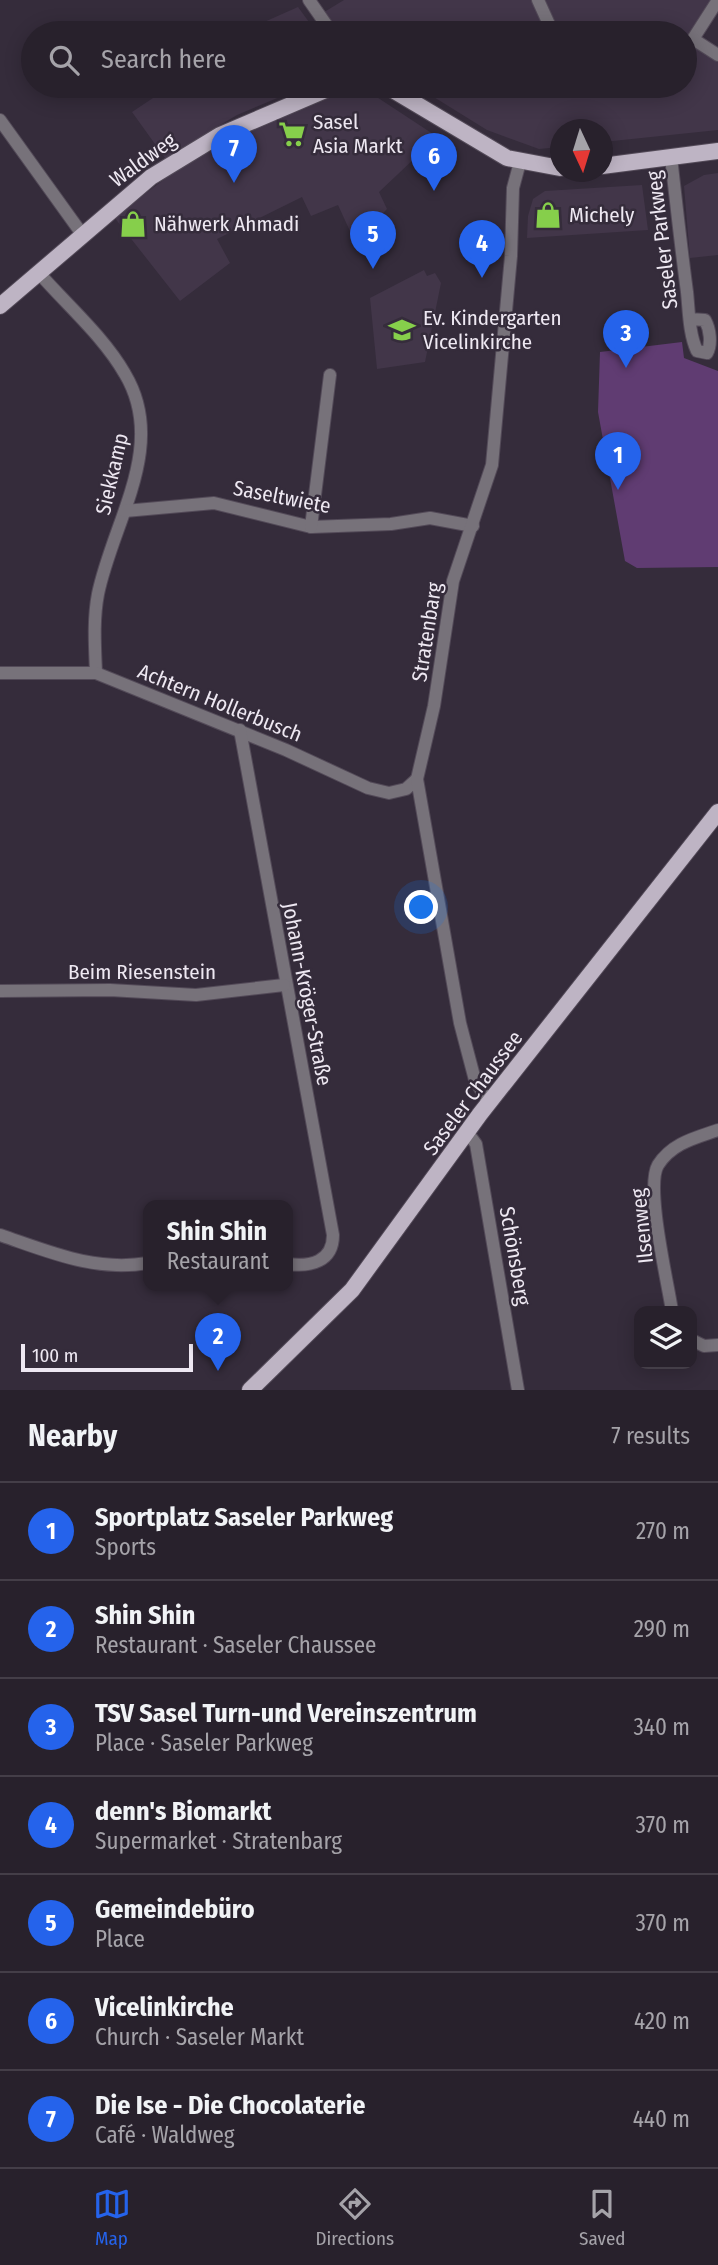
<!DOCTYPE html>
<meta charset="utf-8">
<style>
:root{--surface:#28212c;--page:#302934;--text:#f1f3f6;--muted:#a5a3a9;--line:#443e48;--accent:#2563eb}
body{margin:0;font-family:"Fira Sans Condensed",sans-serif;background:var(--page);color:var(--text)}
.controls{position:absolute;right:21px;bottom:21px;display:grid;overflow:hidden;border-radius:14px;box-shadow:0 4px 18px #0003}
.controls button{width:63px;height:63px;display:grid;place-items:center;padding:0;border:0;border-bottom:2px solid var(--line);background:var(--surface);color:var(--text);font:35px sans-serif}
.compass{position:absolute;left:550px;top:119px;width:63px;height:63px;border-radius:50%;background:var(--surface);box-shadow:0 4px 18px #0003;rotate:176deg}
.scale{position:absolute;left:21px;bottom:18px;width:172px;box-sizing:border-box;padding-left:7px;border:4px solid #eee8f2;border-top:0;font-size:19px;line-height:24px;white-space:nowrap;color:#eee8f2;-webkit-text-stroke:5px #352c3b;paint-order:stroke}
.you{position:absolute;left:422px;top:908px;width:24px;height:24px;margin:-18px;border:5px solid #fff;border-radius:50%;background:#1a73e8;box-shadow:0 0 0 10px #1a73e833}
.badge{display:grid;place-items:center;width:46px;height:46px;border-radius:50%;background:var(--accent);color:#fff;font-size:23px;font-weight:700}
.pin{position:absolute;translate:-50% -58px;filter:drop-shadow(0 2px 4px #0008)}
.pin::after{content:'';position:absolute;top:37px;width:24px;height:21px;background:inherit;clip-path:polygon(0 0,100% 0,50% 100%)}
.popup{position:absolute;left:143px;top:1200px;width:150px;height:91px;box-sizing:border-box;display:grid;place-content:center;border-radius:14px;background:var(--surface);filter:drop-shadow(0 2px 5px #0005);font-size:23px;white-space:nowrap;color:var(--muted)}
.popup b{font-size:26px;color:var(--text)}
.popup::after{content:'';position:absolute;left:50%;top:100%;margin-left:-14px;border:14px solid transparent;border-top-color:var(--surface)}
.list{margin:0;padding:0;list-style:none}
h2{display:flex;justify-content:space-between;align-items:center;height:91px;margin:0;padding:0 28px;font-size:30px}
h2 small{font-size:23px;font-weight:400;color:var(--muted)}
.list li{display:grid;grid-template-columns:46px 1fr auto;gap:21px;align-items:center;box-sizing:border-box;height:98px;padding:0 28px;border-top:2px solid var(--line)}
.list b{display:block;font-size:26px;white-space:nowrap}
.list p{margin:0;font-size:23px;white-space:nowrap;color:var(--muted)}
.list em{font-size:23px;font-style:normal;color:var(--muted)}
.icon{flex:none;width:38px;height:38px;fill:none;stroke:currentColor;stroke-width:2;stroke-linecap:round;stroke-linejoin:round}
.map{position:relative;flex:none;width:718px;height:1390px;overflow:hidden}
.search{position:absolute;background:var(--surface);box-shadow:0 4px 18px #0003;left:21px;right:21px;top:21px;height:77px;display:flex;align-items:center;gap:18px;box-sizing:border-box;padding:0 24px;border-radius:38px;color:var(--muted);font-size:26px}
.sheet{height:777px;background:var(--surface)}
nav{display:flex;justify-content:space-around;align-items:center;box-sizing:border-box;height:98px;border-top:2px solid var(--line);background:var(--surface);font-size:19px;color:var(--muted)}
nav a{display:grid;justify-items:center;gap:4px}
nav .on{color:var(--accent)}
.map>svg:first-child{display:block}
.built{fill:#423649}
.grass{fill:#603c72}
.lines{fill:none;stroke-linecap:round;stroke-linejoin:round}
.minor-casing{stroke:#534a58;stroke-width:14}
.major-casing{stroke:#534a58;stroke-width:18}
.minor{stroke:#77727a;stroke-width:12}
.major{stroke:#beb4c4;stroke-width:16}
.labels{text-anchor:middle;stroke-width:5;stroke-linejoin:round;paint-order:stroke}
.poi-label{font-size:21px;fill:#eee8f2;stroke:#352c3b;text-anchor:start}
.street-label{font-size:21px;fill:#eee8f2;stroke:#352c3b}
</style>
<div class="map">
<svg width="718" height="1390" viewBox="0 0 718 1390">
<rect width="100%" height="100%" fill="#352c3b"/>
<g class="built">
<path d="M344 0H533L550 33H336L321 14Z"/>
<path d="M543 0H711L689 35 685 36V33H557Z"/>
<path d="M298 7 317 33H239Z"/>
<path d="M690 42 718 61V130L603 142 602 130H560V147L539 149 487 130 416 86H685V43Z"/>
<path d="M171 86H306L237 115 165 158 132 112Z"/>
<path d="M355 86H360L433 134 416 157 379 192 387 209 355 242 338 205 311 216 302 197 217 239 230 263 180 301 114 217 170 175 243 132Z"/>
<path d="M718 173V255L690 258 684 186 704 175Z"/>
<path d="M642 185 648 230 527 238 528 216 533 199 545 191Z"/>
<path d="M424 270 427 276 435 273 441 283 425 362 377 369 370 298Z"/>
</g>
<path class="grass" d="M682 342 684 358 718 371V567L637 568 625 561 598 412 600 352Z"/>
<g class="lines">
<defs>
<g id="minor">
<path d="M309 0 332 33"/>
<path d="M538 0 553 33"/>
<path d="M693 39 718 0"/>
<path d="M693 39 718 55"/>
<path d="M0 120 82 234"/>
<path d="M671 157C676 202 681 247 687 292 689 311 689 334 697 351L707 353C712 344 710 329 705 320L690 319"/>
<path d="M39 273C67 305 104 337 125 374 168 446 113 521 98 594 93 620 95 647 96 673"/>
<path d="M125 511 214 503 311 527 391 524 430 518 473 526"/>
<path d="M311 527 330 375"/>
<path d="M0 673H96L286 750 368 788 389 793 406 789 417 779"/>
<path d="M240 730 333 1235C333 1262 310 1267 288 1264"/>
<path d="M0 991 110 990 196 995 284 985"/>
<path d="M489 1103 475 1080 460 1023 417 779 434 706 453 581 492 465 511 256 513 188 520 162"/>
<path d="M467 1132 476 1144 518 1390"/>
<path d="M0 1235C50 1252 95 1272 148 1263"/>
<path d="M672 1311C668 1283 645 1187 658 1165 672 1143 695 1138 718 1130"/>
<path d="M692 1340 704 1346 718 1345"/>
</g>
<g id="major">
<path d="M386 86 507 158 560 168"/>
<path d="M602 166 718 151"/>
<path d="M0 306 151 177 220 135 335 86"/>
<path d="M250 1390 352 1290 480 1114 718 812"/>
</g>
</defs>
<use href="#minor" class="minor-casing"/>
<use href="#major" class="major-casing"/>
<use href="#minor" class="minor"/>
<use href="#major" class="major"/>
</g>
<defs>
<symbol id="supermarket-bare" viewBox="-9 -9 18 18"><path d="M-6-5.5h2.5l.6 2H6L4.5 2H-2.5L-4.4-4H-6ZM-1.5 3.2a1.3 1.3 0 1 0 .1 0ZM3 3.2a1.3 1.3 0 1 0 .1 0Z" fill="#86cf4b" stroke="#352c3b" stroke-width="2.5" paint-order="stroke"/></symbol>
<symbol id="shop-bare" viewBox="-9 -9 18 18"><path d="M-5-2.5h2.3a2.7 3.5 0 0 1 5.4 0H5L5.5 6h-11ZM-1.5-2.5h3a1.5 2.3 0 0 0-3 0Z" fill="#86cf4b" stroke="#352c3b" stroke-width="2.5" paint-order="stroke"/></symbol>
<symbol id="school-bare" viewBox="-9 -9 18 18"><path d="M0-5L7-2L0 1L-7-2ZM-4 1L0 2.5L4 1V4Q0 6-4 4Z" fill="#86cf4b" stroke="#352c3b" stroke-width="2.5" paint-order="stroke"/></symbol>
</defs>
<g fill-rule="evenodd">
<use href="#supermarket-bare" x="273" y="115" width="38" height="38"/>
<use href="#shop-bare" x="529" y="196" width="38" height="38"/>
<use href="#shop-bare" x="114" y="205" width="38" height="38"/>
<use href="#school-bare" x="383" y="311" width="38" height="38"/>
</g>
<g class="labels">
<g class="poi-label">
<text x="313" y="129">Sasel<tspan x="313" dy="24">Asia Markt</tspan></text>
<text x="569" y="222">Michely</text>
<text x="154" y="231">Nähwerk Ahmadi</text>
<text x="423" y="325">Ev. Kindergarten<tspan x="423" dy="24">Vicelinkirche</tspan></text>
</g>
<g class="street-label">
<text transform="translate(143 160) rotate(-36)" y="7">Waldweg</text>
<text transform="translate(662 240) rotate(-97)" y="7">Saseler Parkweg</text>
<text transform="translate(112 474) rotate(-77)" y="7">Siekkamp</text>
<text transform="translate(282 497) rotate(11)" y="7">Saseltwiete</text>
<text transform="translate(427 632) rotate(-81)" y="7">Stratenbarg</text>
<text transform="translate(220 703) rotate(22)" y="7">Achtern Hollerbusch</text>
<text x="142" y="979">Beim Riesenstein</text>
<text transform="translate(307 994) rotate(79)" y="7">Johann-Kröger-Straße</text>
<text transform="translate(473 1093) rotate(-53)" y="7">Saseler Chaussee</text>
<text transform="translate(642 1226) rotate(-96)" y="7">Ilsenweg</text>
<text transform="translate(515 1256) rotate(80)" y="7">Schönsberg</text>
</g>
</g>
</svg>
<div class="controls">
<button><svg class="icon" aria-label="layers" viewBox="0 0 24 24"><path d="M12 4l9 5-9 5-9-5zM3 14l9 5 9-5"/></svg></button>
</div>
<svg class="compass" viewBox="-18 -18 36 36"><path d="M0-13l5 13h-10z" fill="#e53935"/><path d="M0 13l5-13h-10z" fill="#a5a3a9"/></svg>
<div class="scale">100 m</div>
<div class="you"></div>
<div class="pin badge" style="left:618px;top:490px">1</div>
<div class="pin badge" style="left:218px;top:1371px">2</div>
<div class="popup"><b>Shin Shin</b>Restaurant</div>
<div class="pin badge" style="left:626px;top:368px">3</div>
<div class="pin badge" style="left:482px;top:278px">4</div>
<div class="pin badge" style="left:373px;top:269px">5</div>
<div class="pin badge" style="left:434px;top:191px">6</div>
<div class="pin badge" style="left:234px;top:183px">7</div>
<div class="search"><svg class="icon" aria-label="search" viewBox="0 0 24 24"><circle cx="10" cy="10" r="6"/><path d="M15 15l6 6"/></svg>Search here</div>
</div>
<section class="sheet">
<h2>Nearby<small>7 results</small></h2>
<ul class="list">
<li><span class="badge">1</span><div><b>Sportplatz Saseler Parkweg</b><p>Sports</p></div><em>270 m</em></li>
<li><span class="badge">2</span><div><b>Shin Shin</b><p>Restaurant · Saseler Chaussee</p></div><em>290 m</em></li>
<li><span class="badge">3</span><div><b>TSV Sasel Turn-und Vereinszentrum</b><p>Place · Saseler Parkweg</p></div><em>340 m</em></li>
<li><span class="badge">4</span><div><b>denn's Biomarkt</b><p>Supermarket · Stratenbarg</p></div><em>370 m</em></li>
<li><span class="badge">5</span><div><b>Gemeindebüro</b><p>Place</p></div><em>370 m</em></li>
<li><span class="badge">6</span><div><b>Vicelinkirche</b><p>Church · Saseler Markt</p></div><em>420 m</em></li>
<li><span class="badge">7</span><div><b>Die Ise - Die Chocolaterie</b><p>Café · Waldweg</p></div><em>440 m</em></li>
</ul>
</section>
<nav>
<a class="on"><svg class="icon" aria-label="map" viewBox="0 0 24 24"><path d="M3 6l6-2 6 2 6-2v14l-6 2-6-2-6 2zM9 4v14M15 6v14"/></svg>Map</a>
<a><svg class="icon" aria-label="directions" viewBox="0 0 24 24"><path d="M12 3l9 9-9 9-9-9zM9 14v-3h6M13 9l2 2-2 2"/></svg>Directions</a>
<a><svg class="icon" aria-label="saved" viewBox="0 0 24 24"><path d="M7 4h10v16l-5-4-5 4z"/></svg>Saved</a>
</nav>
